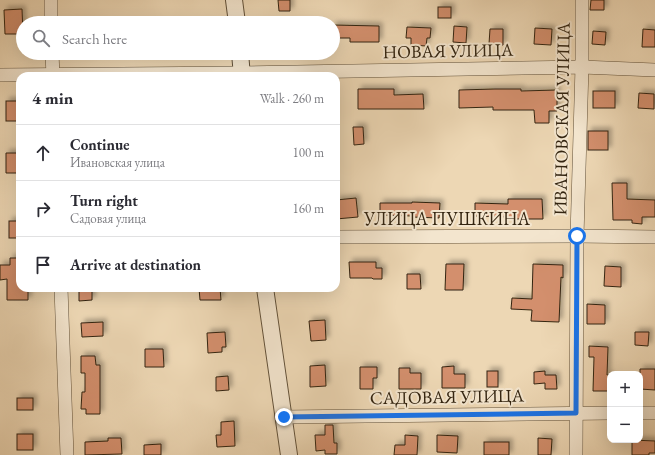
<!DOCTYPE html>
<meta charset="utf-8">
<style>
:root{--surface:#fff;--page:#f7f7f7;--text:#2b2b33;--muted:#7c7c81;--line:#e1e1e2}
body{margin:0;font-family:"EB Garamond",serif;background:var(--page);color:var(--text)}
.controls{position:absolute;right:12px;bottom:12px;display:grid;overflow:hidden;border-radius:8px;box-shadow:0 4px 16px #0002}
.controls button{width:36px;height:36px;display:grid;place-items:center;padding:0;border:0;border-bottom:1px solid var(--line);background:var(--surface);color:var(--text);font:20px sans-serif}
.stop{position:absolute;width:12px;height:12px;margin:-9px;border:3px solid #1a73e8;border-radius:50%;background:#fff}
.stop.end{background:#1a73e8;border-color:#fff;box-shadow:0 1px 4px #0008}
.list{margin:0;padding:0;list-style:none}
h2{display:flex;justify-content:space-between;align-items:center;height:52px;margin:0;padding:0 16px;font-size:17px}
h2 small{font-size:13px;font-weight:400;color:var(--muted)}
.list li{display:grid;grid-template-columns:26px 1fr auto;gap:12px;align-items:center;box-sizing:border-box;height:56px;padding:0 16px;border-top:1px solid var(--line)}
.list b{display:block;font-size:15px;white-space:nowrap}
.list p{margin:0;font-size:13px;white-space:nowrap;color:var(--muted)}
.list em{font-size:13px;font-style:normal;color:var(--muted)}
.icon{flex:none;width:22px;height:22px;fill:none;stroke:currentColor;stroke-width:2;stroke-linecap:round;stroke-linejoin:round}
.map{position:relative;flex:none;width:655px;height:455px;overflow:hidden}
.search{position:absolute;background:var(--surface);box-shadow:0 4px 16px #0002;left:16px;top:16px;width:324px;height:44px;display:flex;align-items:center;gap:10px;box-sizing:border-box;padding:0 14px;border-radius:22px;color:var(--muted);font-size:15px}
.panel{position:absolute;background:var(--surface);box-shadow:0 4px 16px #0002;left:16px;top:72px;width:324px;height:220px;border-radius:12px}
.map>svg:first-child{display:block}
.building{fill:#d38f6d;stroke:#332410;filter:url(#shadow)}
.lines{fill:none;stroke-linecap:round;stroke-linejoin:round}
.minor-casing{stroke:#625139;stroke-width:14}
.tertiary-casing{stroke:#625139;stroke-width:18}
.minor{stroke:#f3e5ce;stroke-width:13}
.tertiary{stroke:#f3e5ce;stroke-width:16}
.route{stroke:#1a73e8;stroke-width:5}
.labels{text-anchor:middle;stroke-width:4;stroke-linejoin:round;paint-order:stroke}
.street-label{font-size:18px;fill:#332410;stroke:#f3e5ce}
</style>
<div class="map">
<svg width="655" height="455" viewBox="0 0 655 455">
<defs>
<filter id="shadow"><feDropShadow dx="3.5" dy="-3.5" stdDeviation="2" flood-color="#0004"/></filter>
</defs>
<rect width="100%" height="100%" fill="#edd7b4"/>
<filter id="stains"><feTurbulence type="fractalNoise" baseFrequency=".005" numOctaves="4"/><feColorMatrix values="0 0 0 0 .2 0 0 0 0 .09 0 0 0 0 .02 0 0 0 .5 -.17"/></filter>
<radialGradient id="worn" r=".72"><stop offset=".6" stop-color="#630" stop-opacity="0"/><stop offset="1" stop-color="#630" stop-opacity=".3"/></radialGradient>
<g class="building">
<path d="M278 0H290V11H279Z"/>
<path d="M591 0H604V10H590Z"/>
<rect x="438" y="7" width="13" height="11"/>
<path d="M22 9 23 34H5L4 10Z"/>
<path d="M333 25 379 26V42H350V38H333Z"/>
<path d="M454 26 467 27 466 43 453 42Z"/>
<path d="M407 27 431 28 430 38H427L426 46 411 45V38H406Z"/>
<path d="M535 28 552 29 551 45 534 44Z"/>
<path d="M490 29H503V45L489 44Z"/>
<path d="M643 29 655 30V47H642Z"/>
<path d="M593 31 606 32 605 45 592 44Z"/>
<path d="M358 89H394V95L423 94 424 109H358Z"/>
<path d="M495 89H521V91L557 90V111H549V123H535L534 110H493V107L459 108V90Z"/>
<rect x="593" y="91" width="22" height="17"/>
<path d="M639 93 654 94V109L638 108Z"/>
<rect x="6" y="101" width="14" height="20"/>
<path d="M353 127H363L364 144 354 145Z"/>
<rect x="588" y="131" width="20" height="19"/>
<path d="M6 153H20V170H18V173H6Z"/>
<path d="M612 183H627V199L655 200V217H642V224L632 223V220H613Z"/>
<path d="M356 198 358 217 336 219V200Z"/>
<path d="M508 199H542L543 219H508V217L475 216V203L508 204Z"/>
<path d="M412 202 440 203 439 218 412 217V216L380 215V203H412Z"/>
<rect x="9" y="221" width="11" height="17"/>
<path d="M10 258H20V288H28V300H7V279L0 280V265H10Z"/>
<path d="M349 262H376V268H382V279H373L372 278H350Z"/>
<path d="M446 264H464L463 290H445Z"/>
<path d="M533 264 563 265V278L561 277 559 322 531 321 532 310 511 309 512 298 532 299Z"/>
<path d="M605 266 621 267V287L604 286Z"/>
<path d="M407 274H420L421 289H407Z"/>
<path d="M79 288H92V300L79 301Z"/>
<path d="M199 288H220L221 300H200Z"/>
<path d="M587 304 605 305V324H587Z"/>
<path d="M325 320 326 340 311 341 309 321Z"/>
<path d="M103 322V336L82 337 81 323Z"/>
<path d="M225 332 226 347H222V352L208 353 207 333Z"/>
<path d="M635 332H649L648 346 635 345Z"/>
<path d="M589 346 608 347 607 375H610V391H593L594 357H589Z"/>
<path d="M145 349H163L164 367H145Z"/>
<path d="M81 356H95L96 365H100V414H86V409H81L82 392H85V373H81Z"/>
<path d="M325 365 326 386 310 387V366Z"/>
<path d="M454 366V374H465V388H442V367Z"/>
<path d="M360 367H377V378H373V389H360Z"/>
<path d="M399 368H410V373H421V389H399Z"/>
<path d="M640 369H655V390L640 389Z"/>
<rect x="487" y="371" width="11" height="16"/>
<path d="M545 371V375H556L557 389H545V383L534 384V372Z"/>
<path d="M228 376 229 390 216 391V377Z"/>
<rect x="17" y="398" width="16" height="12"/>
<path d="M234 421 235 446 217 447 216 435H221V422Z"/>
<path d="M325 425H333L334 443H337V454H325V450L316 451 315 435H325Z"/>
<rect x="17" y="434" width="16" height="16"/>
<path d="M405 435 418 436 417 455H394L395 445H405Z"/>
<path d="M437 435 458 436 457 453 437 452Z"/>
<path d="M108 438H121L122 454 85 455V442L108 441Z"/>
<path d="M538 438 552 439 551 455H538Z"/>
<path d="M632 440 655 441V453H649V455H632Z"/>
<rect x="484" y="442" width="25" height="13"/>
<path d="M161 444V455H144V445Z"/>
</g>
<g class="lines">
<defs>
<g id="minor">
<path d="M51 0V23"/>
<path d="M52 53 53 76"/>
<path d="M0 75 242 73 582 67 655 70"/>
<path d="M336 237 577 236 655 237"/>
<path d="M61 288 67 455"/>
<path d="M640 413H655"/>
<path d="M284 417 610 413"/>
<path d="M576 455 577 236 582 67V0"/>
</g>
<g id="tertiary">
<path d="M234 0 237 23"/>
<path d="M240 53 242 76"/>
<path d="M265 288 289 455"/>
</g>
</defs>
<use href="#minor" class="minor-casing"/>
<use href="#tertiary" class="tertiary-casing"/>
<use href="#minor" class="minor"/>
<use href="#tertiary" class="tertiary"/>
</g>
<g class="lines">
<path class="route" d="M284 417 576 413 577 236"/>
</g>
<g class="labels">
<g class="street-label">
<text transform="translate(448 51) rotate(-1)" y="6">НОВАЯ УЛИЦА</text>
<text transform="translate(562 119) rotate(-89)" y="6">ИВАНОВСКАЯ УЛИЦА</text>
<text x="447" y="225">УЛИЦА ПУШКИНА</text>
<text transform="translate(447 397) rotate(-1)" y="6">САДОВАЯ УЛИЦА</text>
</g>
</g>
<rect width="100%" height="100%" filter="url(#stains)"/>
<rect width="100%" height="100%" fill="url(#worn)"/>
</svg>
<div class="controls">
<button>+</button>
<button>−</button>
</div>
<div class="stop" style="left:577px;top:236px"></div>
<div class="stop end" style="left:284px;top:417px"></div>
<div class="search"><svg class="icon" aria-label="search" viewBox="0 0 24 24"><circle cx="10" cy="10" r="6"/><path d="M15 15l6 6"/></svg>Search here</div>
<section class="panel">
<h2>4 min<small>Walk · 260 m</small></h2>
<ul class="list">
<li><svg class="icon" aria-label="ahead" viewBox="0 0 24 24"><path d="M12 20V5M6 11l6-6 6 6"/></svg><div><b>Continue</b><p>Ивановская улица</p></div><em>100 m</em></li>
<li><svg class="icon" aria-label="right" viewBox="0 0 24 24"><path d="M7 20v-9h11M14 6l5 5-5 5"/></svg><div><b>Turn right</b><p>Садовая улица</p></div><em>160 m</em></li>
<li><svg class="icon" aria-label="arrive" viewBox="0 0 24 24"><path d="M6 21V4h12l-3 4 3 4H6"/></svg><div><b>Arrive at destination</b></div></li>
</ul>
</section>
</div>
